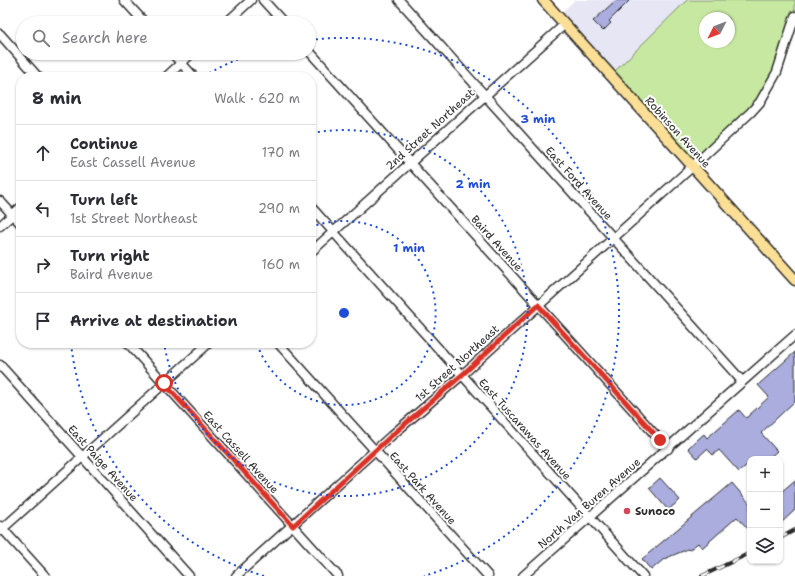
<!DOCTYPE html>
<meta charset="utf-8">
<style>
:root{--surface:#fff;--page:#f7f7f7;--text:#2b2b33;--muted:#7c7c81;--line:#e1e1e2}
body{margin:0;font-family:"Shantell Sans",sans-serif;background:var(--page);color:var(--text)}
.controls{position:absolute;right:12px;bottom:12px;display:grid;overflow:hidden;border-radius:8px;box-shadow:0 1px 3px #0004}
.controls button{width:36px;height:36px;display:grid;place-items:center;padding:0;border:0;border-bottom:1px solid var(--line);background:var(--surface);color:var(--text);font:20px sans-serif}
.compass{position:absolute;left:699px;top:12px;width:36px;height:36px;border-radius:50%;background:var(--surface);box-shadow:0 1px 3px #0004;rotate:228deg}
.stop{position:absolute;width:12px;height:12px;margin:-9px;border:3px solid #d93025;border-radius:50%;background:#fff}
.stop.end{background:#d93025;border-color:#fff;box-shadow:0 1px 4px #0008}
.list{margin:0;padding:0;list-style:none}
h2{display:flex;justify-content:space-between;align-items:center;height:52px;margin:0;padding:0 16px;font-size:17px}
h2 small{font-size:13px;font-weight:400;color:var(--muted)}
.list li{display:grid;grid-template-columns:26px 1fr auto;gap:12px;align-items:center;box-sizing:border-box;height:56px;padding:0 16px;border-top:1px solid var(--line)}
.list b{display:block;font-size:15px;white-space:nowrap}
.list p{margin:0;font-size:13px;white-space:nowrap;color:var(--muted)}
.list em{font-size:13px;font-style:normal;color:var(--muted)}
.icon{flex:none;width:22px;height:22px;fill:none;stroke:currentColor;stroke-width:2;stroke-linecap:round;stroke-linejoin:round}
.map{position:relative;flex:none;width:795px;height:576px;overflow:hidden}
.search{position:absolute;background:var(--surface);box-shadow:0 1px 3px #0004;left:16px;top:16px;width:300px;height:44px;display:flex;align-items:center;gap:10px;box-sizing:border-box;padding:0 14px;border-radius:22px;color:var(--muted);font-size:15px}
.panel{position:absolute;background:var(--surface);box-shadow:0 1px 3px #0004;left:16px;top:72px;width:300px;height:276px;border-radius:16px}
.map>svg:first-child{display:block}
.built{fill:#e6e6f5}
.green{fill:#c7e8a1;stroke:#798a66;fill-rule:evenodd}
.building{fill:#aaadde;stroke:#2b2b2b}
.lines{fill:none;stroke-linecap:round;stroke-linejoin:round}
.minor-casing{stroke:#2b2b2b;stroke-width:11}
.major-casing{stroke:#2b2b2b;stroke-width:13}
.minor{stroke:#fff;stroke-width:8}
.major{stroke:#fbdf96;stroke-width:10}
.rail-casing{stroke:#2b2b2b;stroke-width:4}
.rail{stroke:#fff;stroke-width:2.5;stroke-dasharray:8;stroke-linecap:butt}
.route{stroke:#d93025;stroke-width:5}
.ring{fill:none;stroke:#1d4ed8;stroke-width:2;stroke-dasharray:2 4}
.poi-dot{fill:#d1495b;stroke:#fff;stroke-width:1.5}
.labels{text-anchor:middle;stroke-width:4;stroke-linejoin:round;paint-order:stroke}
.street-label{font-size:11px;fill:#2b2b2b;stroke:#fff}
.poi-label{font-size:11px;font-weight:bold;fill:#2b2b2b;stroke:#fff;text-anchor:start}
.centre{fill:#1d4ed8;stroke:#fff;stroke-width:2}
.ring-label{font-size:12px;text-anchor:middle;font-weight:bold;fill:#1d4ed8;stroke:#fff;stroke-width:4;stroke-linejoin:round;paint-order:stroke}
</style>
<div class="map">
<svg width="795" height="576" viewBox="0 0 795 576">
<rect width="100%" height="100%" fill="#fff"/>
<filter id="ink" filterUnits="userSpaceOnUse"><feTurbulence type="fractalNoise" baseFrequency=".025" numOctaves="2"/><feDisplacementMap in="SourceGraphic" scale="8" xChannelSelector="R" yChannelSelector="G"/><feConvolveMatrix kernelMatrix="1 2 1 2 8 2 1 2 1" color-interpolation-filters="sRGB"/></filter>
<g filter="url(#ink)">
<path class="built" d="M575 0H687L611 75 558 16Z"/>
<path class="green" d="M687 0H795V16L784 52 760 102 692 167 611 75ZM705 18H729V42H705Z"/>
<g class="building">
<path d="M616 0H630L609 21 611 23 603 31 593 21Z"/>
<path d="M795 352V401L761 433 777 451 768 459H750V462L739 472 719 450 713 455 707 449 697 458 688 448 704 434 707 438 739 410 746 418 769 397 758 385Z"/>
<path d="M660 478 680 500 668 510 649 488Z"/>
<path d="M795 480V510L780 524V493Z"/>
<path d="M732 483 750 504V531L737 517 702 548 698 543 689 550 688 549 664 559 651 570 642 559Z"/>
</g>
<g class="lines">
<defs>
<g id="minor">
<path d="M124 0 145 23"/>
<path d="M263 0 284 23"/>
<path d="M399 0 742 381"/>
<path d="M226 23 251 0"/>
<path d="M0 34 38 77"/>
<path d="M309 51 668 449"/>
<path d="M172 53 194 77"/>
<path d="M166 77 192 53"/>
<path d="M0 201 21 224"/>
<path d="M311 207 643 576"/>
<path d="M0 226 21 207"/>
<path d="M311 252 565 24"/>
<path d="M128 343 338 576"/>
<path d="M278 343 488 576"/>
<path d="M0 365 189 576"/>
<path d="M0 526 45 576"/>
<path d="M0 531 209 343"/>
<path d="M236 576 391 436 462 375 692 167 751 112 760 102 777 72 795 16"/>
<path d="M523 576 795 335"/>
</g>
<path id="major" d="M543 0 795 280"/>
</defs>
<use href="#minor" class="minor-casing"/>
<use href="#major" class="major-casing"/>
<use href="#minor" class="minor"/>
<use href="#major" class="major"/>
<defs>
<g id="rail">
<path d="M780 538 795 530"/>
<path d="M702 576 750 553"/>
</g>
</defs>
<use href="#rail" class="rail-casing"/>
<use href="#rail" class="rail"/>
</g>
</g>
<g class="lines" filter="url(#ink)">
<path class="route" d="M164 383 293 526 391 436 462 375 538 305 660 440"/>
</g>
<g class="ring">
<path d="M311 227A92 92 0 1 1 257 344"/>
<path d="M312 133A183 183 0 1 1 164 343"/>
<path d="M264 576A275 275 0 0 1 71 344M204 76A275 275 0 0 1 252 54M310 40A275 275 0 0 1 424 576"/>
</g>
<circle class="poi-dot" cx="627" cy="511" r="4"/>
<g class="labels">
<g class="street-label">
<text transform="translate(430 129) rotate(-42)" y="4">2nd Street Northeast</text>
<text transform="translate(678 132) rotate(48)" y="4">Robinson Avenue</text>
<text transform="translate(579 183) rotate(48)" y="4">East Ford Avenue</text>
<text transform="translate(497 243) rotate(48)" y="4">Baird Avenue</text>
<text transform="translate(457 363) rotate(-42)" y="4">1st Street Northeast</text>
<text transform="translate(525 429) rotate(48)" y="4">East Tuscarawas Avenue</text>
<text transform="translate(241 452) rotate(48)" y="4">East Cassell Avenue</text>
<text transform="translate(103 463) rotate(48)" y="4">East Paige Avenue</text>
<text transform="translate(423 488) rotate(48)" y="4">East Park Avenue</text>
<text transform="translate(589 503) rotate(-41)" y="4">North Van Buren Avenue</text>
</g>
<g class="poi-label">
<text x="635" y="515">Sunoco</text>
</g>
</g>
<circle cx="344" cy="313" r="6" class="centre"/>
<g class="ring-label">
<text x="538" y="123">3 min</text>
<text x="473" y="188">2 min</text>
<text x="409" y="252">1 min</text>
</g>
</svg>
<div class="controls">
<button>+</button>
<button>−</button>
<button><svg class="icon" aria-label="layers" viewBox="0 0 24 24"><path d="M12 4l9 5-9 5-9-5zM3 14l9 5 9-5"/></svg></button>
</div>
<svg class="compass" viewBox="-18 -18 36 36"><path d="M0-13l5 13h-10z" fill="#e53935"/><path d="M0 13l5-13h-10z" fill="#7c7c81"/></svg>
<div class="stop" style="left:164px;top:383px"></div>
<div class="stop end" style="left:660px;top:440px"></div>
<div class="search"><svg class="icon" aria-label="search" viewBox="0 0 24 24"><circle cx="10" cy="10" r="6"/><path d="M15 15l6 6"/></svg>Search here</div>
<section class="panel">
<h2>8 min<small>Walk · 620 m</small></h2>
<ul class="list">
<li><svg class="icon" aria-label="ahead" viewBox="0 0 24 24"><path d="M12 20V5M6 11l6-6 6 6"/></svg><div><b>Continue</b><p>East Cassell Avenue</p></div><em>170 m</em></li>
<li><svg class="icon" aria-label="left" viewBox="0 0 24 24"><path d="M17 20v-9H6M10 6l-5 5 5 5"/></svg><div><b>Turn left</b><p>1st Street Northeast</p></div><em>290 m</em></li>
<li><svg class="icon" aria-label="right" viewBox="0 0 24 24"><path d="M7 20v-9h11M14 6l5 5-5 5"/></svg><div><b>Turn right</b><p>Baird Avenue</p></div><em>160 m</em></li>
<li><svg class="icon" aria-label="arrive" viewBox="0 0 24 24"><path d="M6 21V4h12l-3 4 3 4H6"/></svg><div><b>Arrive at destination</b></div></li>
</ul>
</section>
</div>
